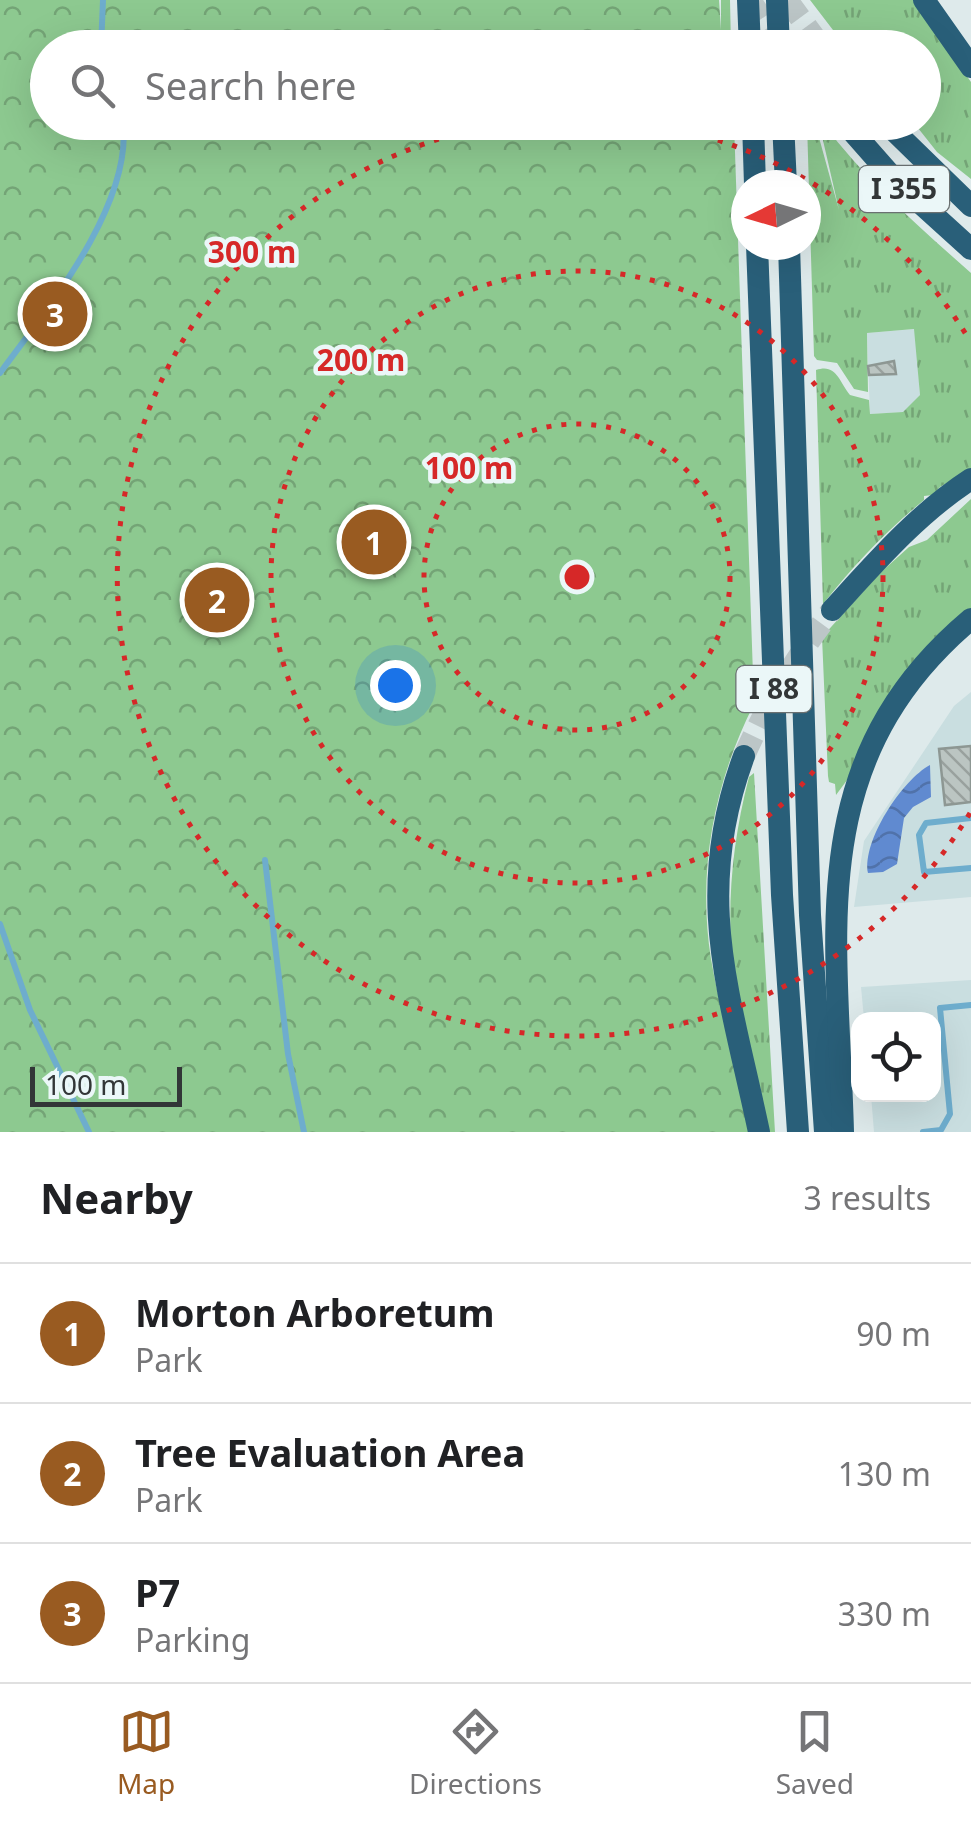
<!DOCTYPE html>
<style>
:root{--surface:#fff;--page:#f2f2f2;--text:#202124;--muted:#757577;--line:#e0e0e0;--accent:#995b21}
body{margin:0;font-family:"Noto Sans",sans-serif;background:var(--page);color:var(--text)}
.controls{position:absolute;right:30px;bottom:30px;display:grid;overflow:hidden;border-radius:20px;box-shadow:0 10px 40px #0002}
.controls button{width:90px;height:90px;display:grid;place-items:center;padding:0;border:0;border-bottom:2px solid var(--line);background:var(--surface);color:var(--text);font:50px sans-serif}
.compass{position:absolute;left:731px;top:170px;width:90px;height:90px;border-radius:50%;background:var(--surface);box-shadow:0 10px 40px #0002;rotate:265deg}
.scale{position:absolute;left:30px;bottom:25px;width:152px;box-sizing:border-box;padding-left:10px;border:5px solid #323637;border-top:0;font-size:28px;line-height:35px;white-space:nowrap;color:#323637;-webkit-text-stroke:8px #ebf7f8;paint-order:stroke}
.you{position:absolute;left:395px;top:685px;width:35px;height:35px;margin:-25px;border:8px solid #fff;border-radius:50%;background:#1a73e8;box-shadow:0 0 0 15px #1a73e833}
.badge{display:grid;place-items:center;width:65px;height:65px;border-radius:50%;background:var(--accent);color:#fff;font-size:32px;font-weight:700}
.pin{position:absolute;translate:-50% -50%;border:5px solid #fff;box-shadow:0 2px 10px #0006}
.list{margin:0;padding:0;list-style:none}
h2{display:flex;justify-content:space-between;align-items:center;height:130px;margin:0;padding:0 40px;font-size:42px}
h2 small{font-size:32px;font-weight:400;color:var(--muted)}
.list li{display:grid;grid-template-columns:65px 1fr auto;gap:30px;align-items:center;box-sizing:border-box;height:140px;padding:0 40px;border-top:2px solid var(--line)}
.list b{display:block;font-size:38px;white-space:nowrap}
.list p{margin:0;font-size:32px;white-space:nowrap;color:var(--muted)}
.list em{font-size:32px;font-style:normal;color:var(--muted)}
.icon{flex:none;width:55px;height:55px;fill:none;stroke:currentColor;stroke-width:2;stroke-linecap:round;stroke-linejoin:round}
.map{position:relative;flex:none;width:971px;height:1132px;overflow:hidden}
.search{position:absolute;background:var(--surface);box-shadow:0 10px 40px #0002;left:30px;right:30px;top:30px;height:110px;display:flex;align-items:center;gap:25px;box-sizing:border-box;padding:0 35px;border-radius:55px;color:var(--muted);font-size:38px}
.sheet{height:550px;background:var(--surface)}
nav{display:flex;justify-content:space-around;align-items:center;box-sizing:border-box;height:140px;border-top:2px solid var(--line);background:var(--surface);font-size:28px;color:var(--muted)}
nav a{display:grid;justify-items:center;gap:5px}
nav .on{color:var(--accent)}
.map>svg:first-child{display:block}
.built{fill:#c9dee0}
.grass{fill:url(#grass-tufts)}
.forest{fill:url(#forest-crowns)}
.water{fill:url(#water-waves)}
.building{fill:url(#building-back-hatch);stroke:#8d9793;stroke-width:2.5}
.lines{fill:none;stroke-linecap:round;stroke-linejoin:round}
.motorway-tunnel{stroke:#bcc6c7;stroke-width:22;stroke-dasharray:22 11;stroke-linecap:butt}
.service{stroke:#6eadcd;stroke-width:6}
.motorway{stroke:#295f79;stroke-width:22}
.ring{fill:none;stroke:#d62828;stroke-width:5;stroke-dasharray:5 10}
.labels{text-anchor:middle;stroke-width:9;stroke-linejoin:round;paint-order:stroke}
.shield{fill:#ebf7f8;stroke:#6a7071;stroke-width:2.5}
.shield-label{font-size:28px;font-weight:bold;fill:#323637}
.centre{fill:#d62828;stroke:#ebf7f8;stroke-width:5}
.ring-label{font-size:30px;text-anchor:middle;font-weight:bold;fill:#d62828;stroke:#ebf7f8;stroke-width:9;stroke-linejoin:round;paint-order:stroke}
</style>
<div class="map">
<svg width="971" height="1132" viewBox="0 0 971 1132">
<defs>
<pattern id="grass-tufts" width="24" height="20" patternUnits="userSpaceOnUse" patternTransform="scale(2.5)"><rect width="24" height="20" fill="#8dc990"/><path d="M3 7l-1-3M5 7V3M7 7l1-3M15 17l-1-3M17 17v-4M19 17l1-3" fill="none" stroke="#74a476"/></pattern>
<pattern id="forest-crowns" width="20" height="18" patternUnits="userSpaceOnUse" patternTransform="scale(2.5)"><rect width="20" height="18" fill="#8dc990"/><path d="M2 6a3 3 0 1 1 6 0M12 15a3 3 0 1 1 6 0" fill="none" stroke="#74a476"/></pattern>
<pattern id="water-waves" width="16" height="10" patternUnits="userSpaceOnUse" patternTransform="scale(2.5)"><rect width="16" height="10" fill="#608ad0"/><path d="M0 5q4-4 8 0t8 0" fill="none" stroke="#5072aa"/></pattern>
<pattern id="building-back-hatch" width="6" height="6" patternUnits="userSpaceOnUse" patternTransform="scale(2.5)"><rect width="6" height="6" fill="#bbc5c2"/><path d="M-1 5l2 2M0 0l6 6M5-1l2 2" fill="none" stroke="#99a19e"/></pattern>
</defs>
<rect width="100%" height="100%" fill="#deeaeb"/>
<g class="built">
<path d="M915 329 920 395 904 412 870 414 867 333Z"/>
<path d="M971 692V897L854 907 864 841 954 706Z"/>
<path d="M971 980V1132H874L871 1095 934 1094V1019H864L861 987Z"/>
</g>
<g class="grass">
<path d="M810 0H913L971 82V179L937 152 914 123 924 122V48L846 47Z"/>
<path d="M807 123H815L839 210 819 123H823C865 180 918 226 971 273V469L940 487 933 495 924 496V500C886 531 855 564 823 604L816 370C836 363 839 381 850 395L869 400 870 414 903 412 920 395 914 329 867 333 868 392 854 389 837 363 817 360 814 356Z"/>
<path d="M971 499V613L836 795 835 784 829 782 828 776 822 637 879 574 909 547 927 540Z"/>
<path d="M754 773 775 1132H768C758 1088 742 1043 736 998 725 922 730 850 749 777Z"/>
</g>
<path class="forest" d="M0 0H719L721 30V0H730L731 47 48 48V122L734 123 754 704C714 783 697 871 711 959 721 1017 740 1074 752 1132H0Z"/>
<path class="water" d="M930 765 931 797 913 807 904 818 897 864 883 872 868 873C862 841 902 780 930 765Z"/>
<g class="building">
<path d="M894 361 896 374 869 375 868 366Z"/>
<path d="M971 746V802L945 805 939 749Z"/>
</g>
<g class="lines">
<g class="motorway-tunnel">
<path d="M750 0 782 48"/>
<path d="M787 0 821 46"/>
<path d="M744 756C768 702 796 657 832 610"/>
</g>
<g class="service">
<path d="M101 48 103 0"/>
<path d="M0 373C47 309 133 205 123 122"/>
<path d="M971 818 926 823 919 835 924 872 971 868"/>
<path d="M265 860 288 1054 304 1132"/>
<path d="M0 924 30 1010 89 1132"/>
<path d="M923 1132 941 1130 950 1114 940 1008 971 1005"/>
</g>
<g class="motorway">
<path d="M748 0 750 48"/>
<path d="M777 0 779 48"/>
<path d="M924 0 971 67"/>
<path d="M821 46 822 48"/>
<path d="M753 122 755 185"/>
<path d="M783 122 786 185"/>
<path d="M844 122 896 181 971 249"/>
<path d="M885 122 971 206"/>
<path d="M757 245 782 895 798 1132"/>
<path d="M789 245 810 915 825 1132"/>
<path d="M832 610C875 563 917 514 971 479"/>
<path d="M744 756C692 896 730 994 759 1132"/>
<path d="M843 1132C838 935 801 762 971 619"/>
</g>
</g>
<g class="ring">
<circle cx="577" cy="577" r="153"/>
<circle cx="577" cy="577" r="306"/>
<path d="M970 813A459 459 0 1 1 509 123M645 123A459 459 0 0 1 970 341"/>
</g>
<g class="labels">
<g class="shield">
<rect x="859" y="166" width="90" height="46" rx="8"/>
<rect x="736.5" y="666" width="75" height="46" rx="8"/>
</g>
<g class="shield-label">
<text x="904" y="199">I 355</text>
<text x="774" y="699">I 88</text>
</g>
</g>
<circle cx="577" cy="577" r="15" class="centre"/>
<g class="ring-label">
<text x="252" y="263">300 m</text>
<text x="361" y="371">200 m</text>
<text x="469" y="479">100 m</text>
</g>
</svg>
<div class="controls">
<button><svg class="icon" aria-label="locate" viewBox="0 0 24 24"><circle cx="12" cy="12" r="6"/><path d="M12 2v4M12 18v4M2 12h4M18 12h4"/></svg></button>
</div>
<svg class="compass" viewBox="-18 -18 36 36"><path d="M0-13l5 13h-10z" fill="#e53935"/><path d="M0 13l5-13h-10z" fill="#757577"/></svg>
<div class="scale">100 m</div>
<div class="you"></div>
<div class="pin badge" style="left:374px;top:542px">1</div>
<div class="pin badge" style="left:217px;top:600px">2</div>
<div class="pin badge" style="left:55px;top:314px">3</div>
<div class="search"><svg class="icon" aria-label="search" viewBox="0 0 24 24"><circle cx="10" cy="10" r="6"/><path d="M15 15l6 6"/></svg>Search here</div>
</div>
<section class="sheet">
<h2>Nearby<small>3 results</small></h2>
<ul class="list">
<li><span class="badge">1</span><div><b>Morton Arboretum</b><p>Park</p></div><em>90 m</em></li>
<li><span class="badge">2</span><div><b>Tree Evaluation Area</b><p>Park</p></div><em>130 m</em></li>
<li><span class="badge">3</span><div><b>P7</b><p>Parking</p></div><em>330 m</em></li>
</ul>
</section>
<nav>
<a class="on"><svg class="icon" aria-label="map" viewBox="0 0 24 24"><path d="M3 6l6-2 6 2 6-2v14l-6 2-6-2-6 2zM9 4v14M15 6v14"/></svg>Map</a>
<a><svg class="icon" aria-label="directions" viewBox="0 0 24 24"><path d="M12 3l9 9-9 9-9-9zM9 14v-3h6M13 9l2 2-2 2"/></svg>Directions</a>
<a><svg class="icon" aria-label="saved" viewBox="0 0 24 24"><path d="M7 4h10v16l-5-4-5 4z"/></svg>Saved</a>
</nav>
